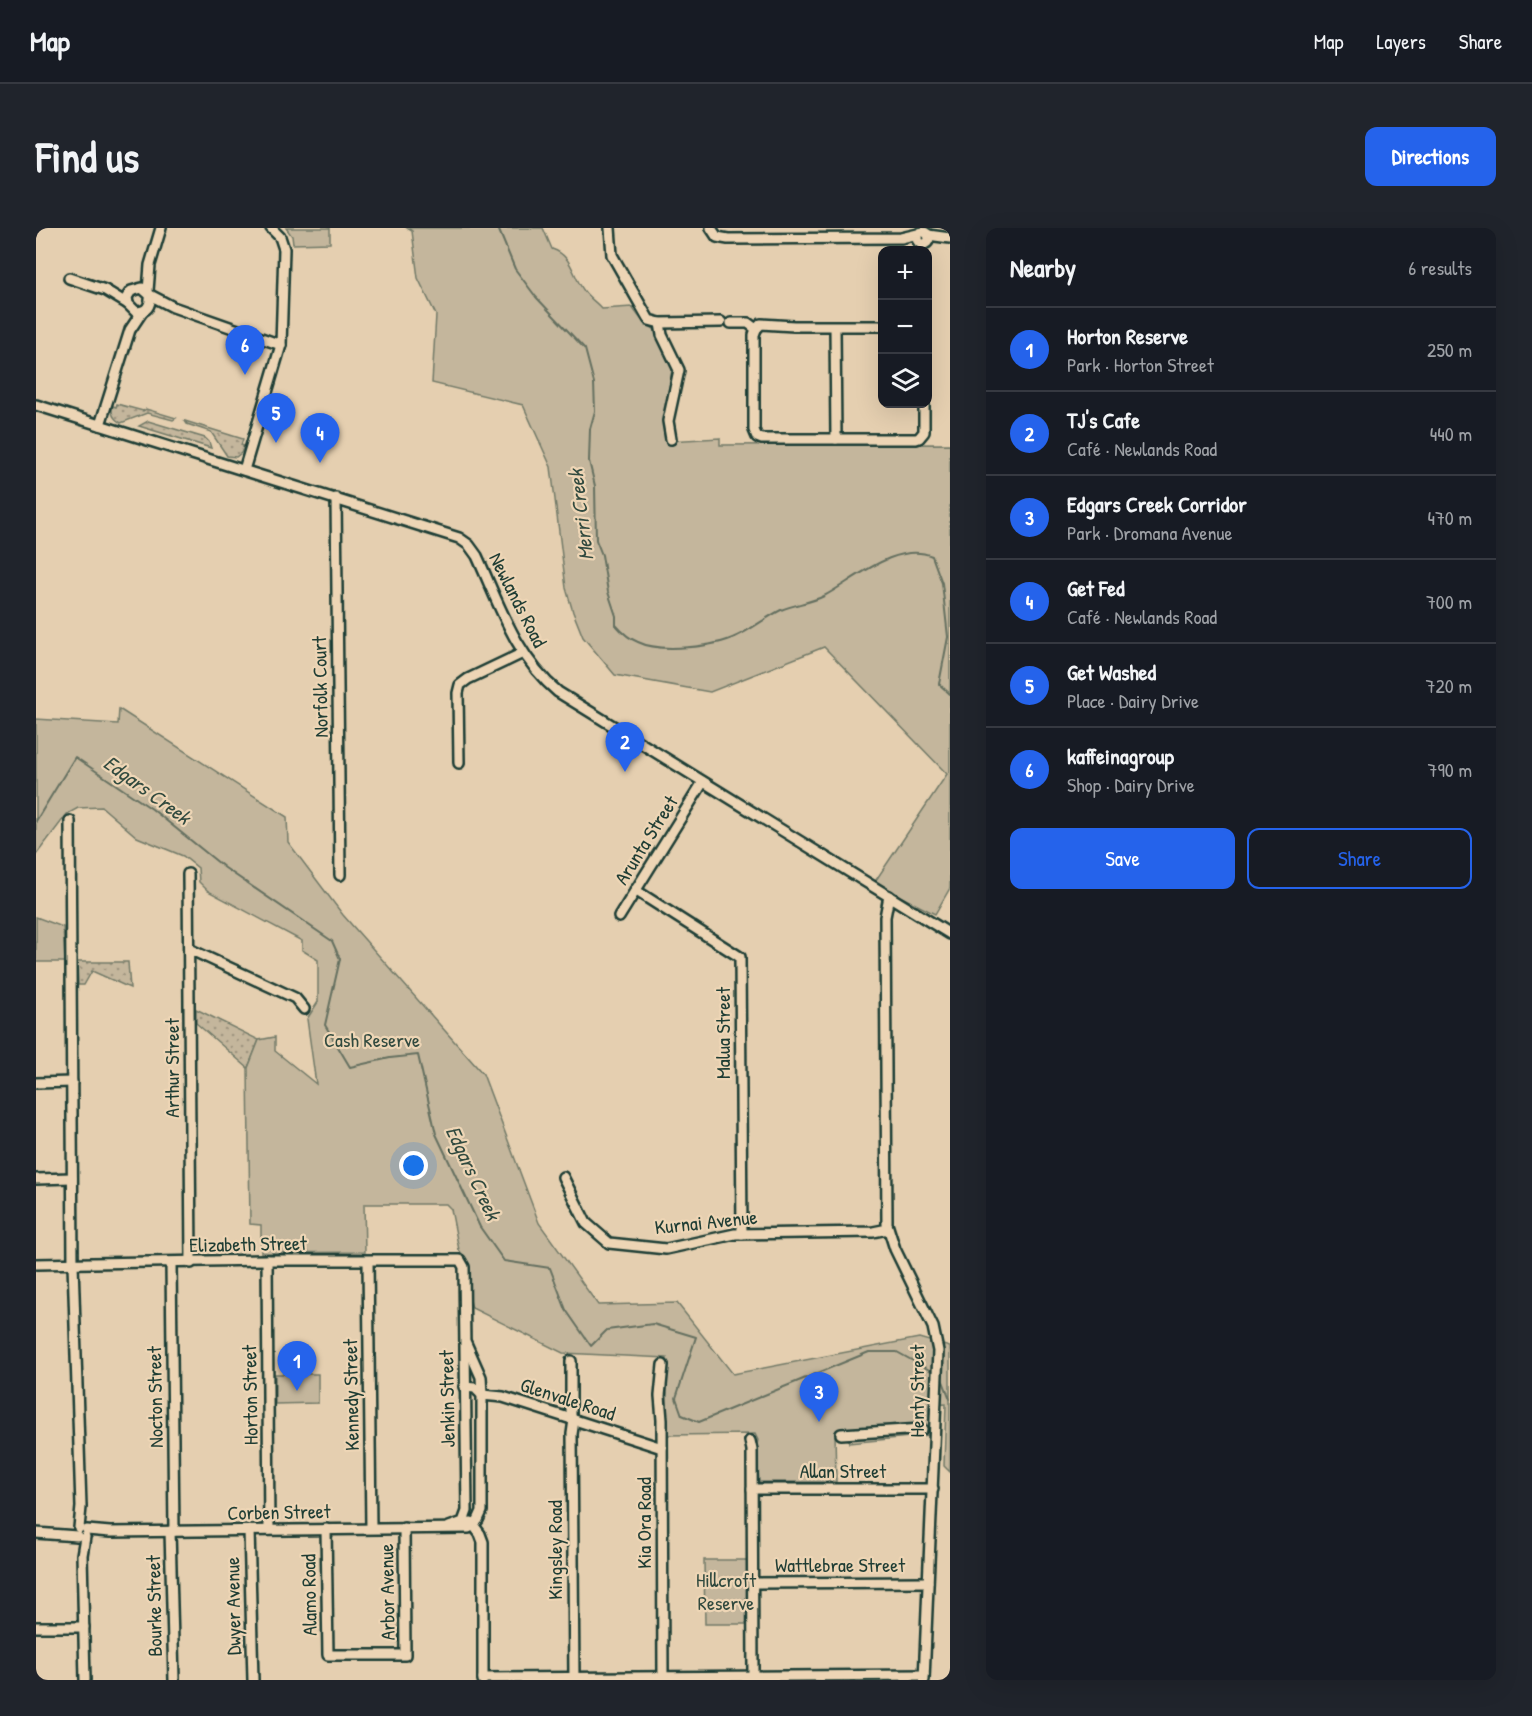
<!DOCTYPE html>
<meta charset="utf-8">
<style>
:root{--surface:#171b24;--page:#20242c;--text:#f1f3f6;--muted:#9ea1a6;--line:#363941;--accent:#2563eb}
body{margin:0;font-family:"Patrick Hand",sans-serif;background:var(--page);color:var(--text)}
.controls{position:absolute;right:18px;top:18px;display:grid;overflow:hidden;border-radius:12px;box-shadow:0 6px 24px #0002}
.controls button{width:54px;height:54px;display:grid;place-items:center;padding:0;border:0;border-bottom:2px solid var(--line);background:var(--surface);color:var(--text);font:30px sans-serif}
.you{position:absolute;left:378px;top:938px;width:21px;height:21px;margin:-15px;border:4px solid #fff;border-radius:50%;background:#1a73e8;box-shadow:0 0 0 9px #1a73e833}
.badge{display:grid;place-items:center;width:39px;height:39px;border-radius:50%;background:var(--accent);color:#fff;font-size:20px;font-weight:700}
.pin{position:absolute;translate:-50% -50px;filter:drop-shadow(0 2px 3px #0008)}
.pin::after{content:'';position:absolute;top:32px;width:21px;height:18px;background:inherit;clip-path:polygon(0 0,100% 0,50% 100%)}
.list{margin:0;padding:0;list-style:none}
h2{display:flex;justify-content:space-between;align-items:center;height:78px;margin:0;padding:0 24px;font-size:26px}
h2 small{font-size:20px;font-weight:400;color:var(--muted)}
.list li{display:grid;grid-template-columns:39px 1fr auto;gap:18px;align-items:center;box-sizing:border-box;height:84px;padding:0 24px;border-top:2px solid var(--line)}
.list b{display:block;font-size:22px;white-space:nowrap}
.list p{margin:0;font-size:20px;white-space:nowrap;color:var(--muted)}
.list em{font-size:20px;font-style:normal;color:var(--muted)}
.actions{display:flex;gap:12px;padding:18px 24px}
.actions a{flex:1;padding:14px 0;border:2px solid var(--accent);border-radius:12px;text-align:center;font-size:21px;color:var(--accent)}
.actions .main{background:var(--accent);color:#fff}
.icon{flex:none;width:33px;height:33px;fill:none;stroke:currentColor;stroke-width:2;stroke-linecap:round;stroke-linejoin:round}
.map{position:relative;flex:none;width:914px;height:1452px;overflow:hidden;border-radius:12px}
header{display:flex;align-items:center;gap:36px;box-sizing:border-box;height:84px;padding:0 30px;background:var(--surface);border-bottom:2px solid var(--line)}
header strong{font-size:28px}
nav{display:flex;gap:33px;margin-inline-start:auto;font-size:21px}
.intro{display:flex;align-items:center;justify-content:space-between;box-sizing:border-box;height:144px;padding:0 36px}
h1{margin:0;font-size:42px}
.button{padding:15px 27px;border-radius:12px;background:var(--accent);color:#fff;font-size:21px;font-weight:700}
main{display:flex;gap:36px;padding:0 36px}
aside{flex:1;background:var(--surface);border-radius:12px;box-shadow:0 6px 24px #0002}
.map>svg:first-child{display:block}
.grass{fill:url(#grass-dots);stroke:#727a68;stroke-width:1.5}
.park{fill:#c4b69c;stroke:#727a68;stroke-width:1.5}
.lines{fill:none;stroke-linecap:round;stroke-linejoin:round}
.stream{stroke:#657060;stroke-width:2}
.minor-casing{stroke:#1f3d34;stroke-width:14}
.minor{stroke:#edd5b5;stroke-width:9}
.labels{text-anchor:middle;stroke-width:4.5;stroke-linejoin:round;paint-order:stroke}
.street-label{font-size:20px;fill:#1f3d34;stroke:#edd5b5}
.park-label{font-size:20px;fill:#30493e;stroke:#edd5b5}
.water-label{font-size:21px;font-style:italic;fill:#314a3f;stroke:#edd5b5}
</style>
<header>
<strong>Map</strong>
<nav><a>Map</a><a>Layers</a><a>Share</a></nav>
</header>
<div class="intro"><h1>Find us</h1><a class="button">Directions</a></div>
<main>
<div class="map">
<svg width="914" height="1452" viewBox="0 0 914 1452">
<defs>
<pattern id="grass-dots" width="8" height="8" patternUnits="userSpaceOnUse" patternTransform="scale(1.5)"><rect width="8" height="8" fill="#c4b69c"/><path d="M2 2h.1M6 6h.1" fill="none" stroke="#9f9580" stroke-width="1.8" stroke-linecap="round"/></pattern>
</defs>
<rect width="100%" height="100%" fill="#e5cfb0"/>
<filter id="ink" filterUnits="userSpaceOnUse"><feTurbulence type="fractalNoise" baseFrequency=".0167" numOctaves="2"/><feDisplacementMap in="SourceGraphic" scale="12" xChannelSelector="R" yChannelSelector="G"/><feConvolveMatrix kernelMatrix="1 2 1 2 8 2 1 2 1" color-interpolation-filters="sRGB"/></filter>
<g filter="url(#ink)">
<g class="grass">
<path d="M81 176 107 183 110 181 140 190 137 192 111 185 85 195C78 191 74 186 77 178L80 179Z"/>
<path d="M112 193 169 210 173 214 175 220 103 198Z"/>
<path d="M149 193 207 211 205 217 208 218 205 225 200 229 191 228 175 204 151 196Z"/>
<path d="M41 734H92L94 760 56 743 48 757H42Z"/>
<path d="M160 781 223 812 212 840 160 795Z"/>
</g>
<g class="park">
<path d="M250 0H294V15L257 16 256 8Z"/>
<path d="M371 0H507L516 21C537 28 536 47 548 63 553 70 561 75 566 81L596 79 607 94 618 101 637 136 628 189 632 213 684 210V217L914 216V660L899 686 838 655 911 546 788 419 674 464 579 447 547 409 537 384 530 360 515 239 487 177 396 155 400 87 382 50 376 3Z"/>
<path d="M83 481 251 589 252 614 307 687 447 846 503 995 562 1077 641 1075 697 1146 883 1110 914 1119V1244L908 1238 910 1176 893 1177V1207L813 1215 811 1204H799L800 1254H723L720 1220 722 1212 719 1206 631 1207V1130L527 1125 436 1080 424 1032 430 1031 423 1022 415 981 410 976H328L329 1024 225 1025V997L214 996 212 840 223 812 239 809V823L280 856 271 791 282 774V732L266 722V713L172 663 163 654 162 640 147 628 101 609 66 579 42 580 31 586 0 627V491L82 496Z"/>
<path d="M0 689 27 699 29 734H0Z"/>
<path d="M239 1146H282V1175L239 1176Z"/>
<path d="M668 1332H712V1396H669Z"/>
</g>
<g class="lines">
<g class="stream">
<path d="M462 0 479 41 500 69 549 121 558 155 559 183 554 201 553 233 559 258 560 312 566 327 572 364 580 388V397C586 404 594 411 602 414 624 425 679 419 701 408 716 401 729 390 745 382 759 376 774 375 788 368 818 352 861 313 896 328L906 355 912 409 903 456 914 466"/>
<path d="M0 593 39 529 116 581 189 640 296 713 304 731 289 797 314 839 354 830 382 827 400 906 444 999 468 1033 514 1040 530 1082 555 1118 571 1102 617 1096 660 1109 640 1170 646 1187 663 1194 833 1124H861L897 1144"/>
<path d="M905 1148 914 1171"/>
</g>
<defs>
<g id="minor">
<path d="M574 0 576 27 613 92 624 95 685 94"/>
<path d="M675 0 681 9 692 11 865 10 882 6"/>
<circle cx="887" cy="10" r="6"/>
<path d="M892 7 914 10"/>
<path d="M33 50 69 62 92 76"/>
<path d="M112 63 114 37 125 0"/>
<path d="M114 67C115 78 111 84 100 84L92 76 91 69 95 63 106 60 114 67 137 79 245 117"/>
<path d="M624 95 626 107 643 142 632 193 635 211"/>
<path d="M695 95H712L720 101"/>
<path d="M799 99 800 211"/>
<path d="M720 101 718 107V202L721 209 726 211H880L883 210 888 204V176"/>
<path d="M720 101 725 96 758 98H846"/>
<path d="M0 177 423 310 433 317 441 328C463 376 480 429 522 464L914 706"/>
<path d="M64 197 94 102 106 84"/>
<path d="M208 242 245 117 248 21 244 9 235 0"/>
<path d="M300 270 304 647"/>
<path d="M423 535 422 465 424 457 432 451 487 425"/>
<path d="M34 593 37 1036 45 1279 43 1300"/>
<path d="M152 646 155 1035"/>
<path d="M599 662 704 729 706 1006"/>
<path d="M853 668 849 689 851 996 859 1021 897 1099 902 1123 888 1452"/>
<path d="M583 689 667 554"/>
<path d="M153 721 259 770 268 781"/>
<path d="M0 855 36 854"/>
<path d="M527 949 550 995 573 1015 630 1021 699 1006 837 1004 852 1001"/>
<path d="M0 951 36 950"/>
<path d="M231 1032 233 1302"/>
<path d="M332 1033 335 1300"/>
<path d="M135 1035 138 1303"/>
<path d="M0 1036 231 1032H424L428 1039 431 1283 427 1294 413 1299"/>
<path d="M535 1133V1191"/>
<path d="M627 1137 624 1168 626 1192 627 1452"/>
<path d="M428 1159 439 1160 446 1167 467 1169 626 1220"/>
<path d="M805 1206 886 1201"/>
<path d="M714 1213 716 1222 717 1448"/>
<path d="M716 1261H897"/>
<path d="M435 1294 444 1306 447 1314V1452"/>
<path d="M290 1301 292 1427H369L368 1300"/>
<path d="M51 1302 74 1304 433 1300 442 1292 446 1283V1167L445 1149 430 1115"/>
<path d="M213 1302 217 1452"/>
<path d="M134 1303 138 1452"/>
<path d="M0 1305 41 1308"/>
<path d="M49 1309 46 1327 49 1452"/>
<path d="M716 1355 892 1354"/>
<path d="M0 1399H48"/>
<path d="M447 1450 888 1447"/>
<path d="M538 1452 536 1206 538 1192"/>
</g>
</defs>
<use href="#minor" class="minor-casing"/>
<use href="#minor" class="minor"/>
</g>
</g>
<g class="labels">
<g class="street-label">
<text transform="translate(482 372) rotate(63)" y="7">Newlands Road</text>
<text transform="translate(284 459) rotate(-91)" y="7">Norfolk Court</text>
<text transform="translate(610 612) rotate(-58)" y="7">Arunta Street</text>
<text transform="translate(687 805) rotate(-90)" y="7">Malua Street</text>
<text transform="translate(136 840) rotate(-90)" y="7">Arthur Street</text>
<text transform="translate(670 994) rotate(-6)" y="7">Kurnai Avenue</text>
<text transform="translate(212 1016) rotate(-1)" y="7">Elizabeth Street</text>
<text transform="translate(881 1163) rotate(-90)" y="7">Henty Street</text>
<text transform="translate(214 1167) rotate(-91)" y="7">Horton Street</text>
<text transform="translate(315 1167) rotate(-91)" y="7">Kennedy Street</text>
<text transform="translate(119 1169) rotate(-91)" y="7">Nocton Street</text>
<text transform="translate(411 1171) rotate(-91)" y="7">Jenkin Street</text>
<text transform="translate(532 1171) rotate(18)" y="7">Glenvale Road</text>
<text x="807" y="1250">Allan Street</text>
<text transform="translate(243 1284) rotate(-1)" y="7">Corben Street</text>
<text transform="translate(608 1295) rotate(-90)" y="7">Kia Ora Road</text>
<text transform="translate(519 1322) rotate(-90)" y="7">Kingsley Road</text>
<text x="804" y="1344">Wattlebrae Street</text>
<text transform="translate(351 1364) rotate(-91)" y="7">Arbor Avenue</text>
<text transform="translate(273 1367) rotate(-91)" y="7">Alamo Road</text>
<text transform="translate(118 1378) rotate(-91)" y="7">Bourke Street</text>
<text transform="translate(197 1378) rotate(-91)" y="7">Dwyer Avenue</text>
</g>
<g class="park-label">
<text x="336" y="819">Cash Reserve</text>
<text x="690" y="1359">Hillcroft<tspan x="690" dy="23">Reserve</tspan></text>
</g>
<g class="water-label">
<text transform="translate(545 287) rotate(-97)" y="7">Merri Creek</text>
<text transform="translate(111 562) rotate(36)" y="7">Edgars Creek</text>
<text transform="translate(437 945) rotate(65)" y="7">Edgars Creek</text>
</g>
</g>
</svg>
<div class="controls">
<button>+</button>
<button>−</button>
<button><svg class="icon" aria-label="layers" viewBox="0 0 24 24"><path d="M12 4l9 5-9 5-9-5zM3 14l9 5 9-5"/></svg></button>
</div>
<div class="you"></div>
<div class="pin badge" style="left:261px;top:1163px">1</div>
<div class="pin badge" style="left:589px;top:544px">2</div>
<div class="pin badge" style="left:783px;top:1194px">3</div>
<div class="pin badge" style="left:284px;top:235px">4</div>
<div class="pin badge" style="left:240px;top:215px">5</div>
<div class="pin badge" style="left:209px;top:147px">6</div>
</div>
<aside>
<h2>Nearby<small>6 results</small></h2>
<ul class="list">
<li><span class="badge">1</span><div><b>Horton Reserve</b><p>Park · Horton Street</p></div><em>250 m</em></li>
<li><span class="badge">2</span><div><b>TJ's Cafe</b><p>Café · Newlands Road</p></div><em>440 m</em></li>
<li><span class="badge">3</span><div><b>Edgars Creek Corridor</b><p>Park · Dromana Avenue</p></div><em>470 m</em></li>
<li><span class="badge">4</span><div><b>Get Fed</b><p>Café · Newlands Road</p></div><em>700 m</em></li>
<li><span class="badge">5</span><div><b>Get Washed</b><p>Place · Dairy Drive</p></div><em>720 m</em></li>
<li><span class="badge">6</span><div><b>kaffeinagroup</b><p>Shop · Dairy Drive</p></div><em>790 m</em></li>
</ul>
<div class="actions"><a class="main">Save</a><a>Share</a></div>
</aside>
</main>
